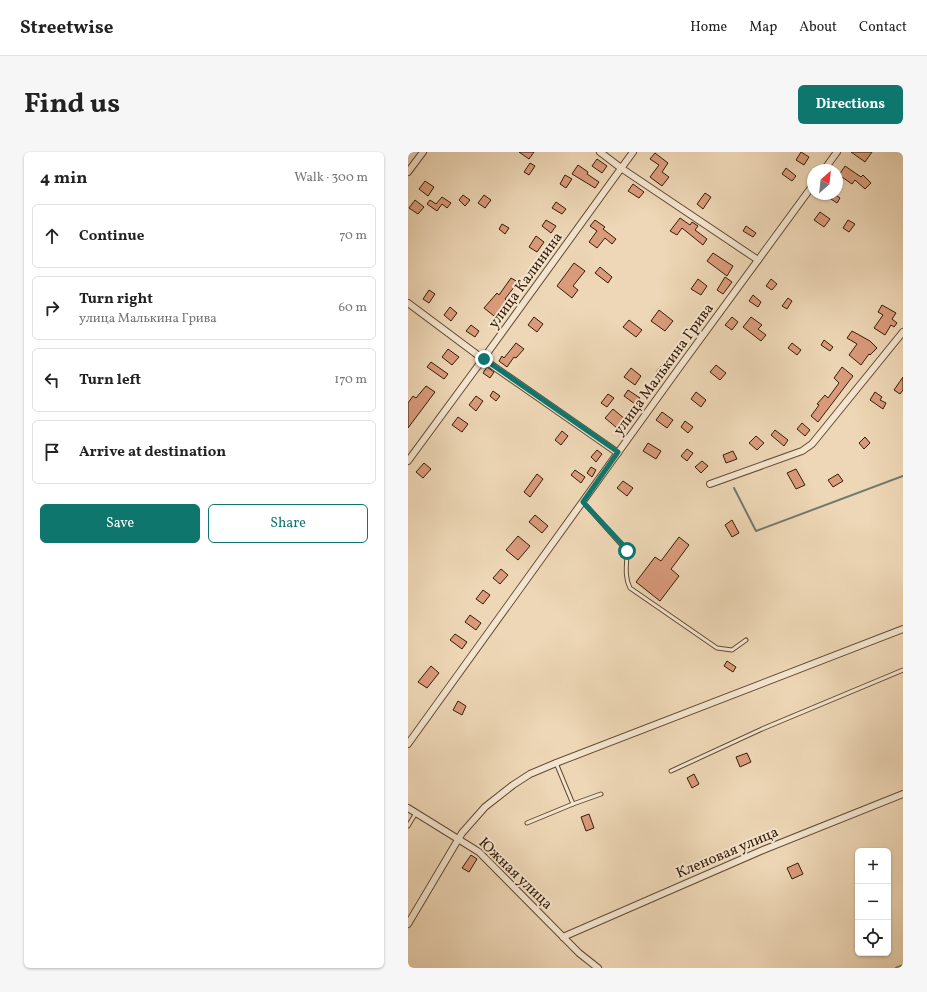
<!DOCTYPE html>
<meta charset="utf-8">
<style>
:root{--surface:#fff;--page:#f6f6f6;--text:#222;--muted:#767676;--line:#e0e0e0;--accent:#0f766e}
body{margin:0;font-family:Vollkorn,serif;background:var(--page);color:var(--text)}
.controls{position:absolute;right:12px;bottom:12px;display:grid;overflow:hidden;border-radius:6px;box-shadow:0 1px 3px #0004}
.controls button{width:36px;height:36px;display:grid;place-items:center;padding:0;border:0;border-bottom:1px solid var(--line);background:var(--surface);color:var(--text);font:20px sans-serif}
.compass{position:absolute;left:399px;top:12px;width:36px;height:36px;border-radius:50%;background:var(--surface);box-shadow:0 1px 3px #0004;rotate:27deg}
.stop{position:absolute;width:12px;height:12px;margin:-9px;border:3px solid #0f766e;border-radius:50%;background:#fff}
.stop.end{background:#0f766e;border-color:#fff;box-shadow:0 1px 4px #0008}
.list{margin:0;padding:0;list-style:none}
h2{display:flex;justify-content:space-between;align-items:center;height:52px;margin:0;padding:0 16px;font-size:17px}
h2 small{font-size:13px;font-weight:400;color:var(--muted)}
.list li{display:grid;grid-template-columns:26px 1fr auto;gap:12px;align-items:center;box-sizing:border-box;height:64px;margin:0 8px 8px;padding:0 8px;border:1px solid var(--line);border-radius:6px}
.list b{display:block;font-size:15px;white-space:nowrap}
.list p{margin:0;font-size:13px;white-space:nowrap;color:var(--muted)}
.list em{font-size:13px;font-style:normal;color:var(--muted)}
.actions{display:flex;gap:8px;padding:12px 16px}
.actions a{flex:1;padding:9px 0;border:1px solid var(--accent);border-radius:6px;text-align:center;font-size:14px;color:var(--accent)}
.actions .main{background:var(--accent);color:#fff}
.icon{flex:none;width:22px;height:22px;fill:none;stroke:currentColor;stroke-width:2;stroke-linecap:round;stroke-linejoin:round}
.map{position:relative;flex:none;width:495px;height:816px;overflow:hidden;border-radius:6px}
header{display:flex;align-items:center;gap:24px;box-sizing:border-box;height:56px;padding:0 20px;background:var(--surface);border-bottom:1px solid var(--line)}
header strong{font-size:19px}
nav{display:flex;gap:22px;margin-inline-start:auto;font-size:14px}
.intro{display:flex;align-items:center;justify-content:space-between;box-sizing:border-box;height:96px;padding:0 24px}
h1{margin:0;font-size:28px}
.button{padding:10px 18px;border-radius:6px;background:var(--accent);color:#fff;font-size:14px;font-weight:700}
main{display:flex;gap:24px;padding:0 24px}
aside{flex:1;background:var(--surface);border-radius:6px;box-shadow:0 1px 3px #0004}
.map>svg:first-child{display:block}
.lines{fill:none;stroke-linecap:round;stroke-linejoin:round}
.stream{stroke:#72796d;stroke-width:2}
.building{fill:#da9b7c;stroke:#361b04}
.lane-casing{stroke:#644a30;stroke-width:5}
.street-casing{stroke:#644a30;stroke-width:8}
.lane{stroke:#f4e5d0;stroke-width:3}
.street{stroke:#f4e5d0;stroke-width:6}
.route{stroke:#0f766e;stroke-width:5}
.labels{text-anchor:middle;stroke-width:4;stroke-linejoin:round;paint-order:stroke}
.street-label{font-size:15px;fill:#361b04;stroke:#f4e5d0}
</style>
<header>
<strong>Streetwise</strong>
<nav><a>Home</a><a>Map</a><a>About</a><a>Contact</a></nav>
</header>
<div class="intro"><h1>Find us</h1><a class="button">Directions</a></div>
<main>
<aside>
<h2>4 min<small>Walk · 300 m</small></h2>
<ul class="list">
<li><svg class="icon" aria-label="ahead" viewBox="0 0 24 24"><path d="M12 20V5M6 11l6-6 6 6"/></svg><div><b>Continue</b></div><em>70 m</em></li>
<li><svg class="icon" aria-label="right" viewBox="0 0 24 24"><path d="M7 20v-9h11M14 6l5 5-5 5"/></svg><div><b>Turn right</b><p>улица Малькина Грива</p></div><em>60 m</em></li>
<li><svg class="icon" aria-label="left" viewBox="0 0 24 24"><path d="M17 20v-9H6M10 6l-5 5 5 5"/></svg><div><b>Turn left</b></div><em>170 m</em></li>
<li><svg class="icon" aria-label="arrive" viewBox="0 0 24 24"><path d="M6 21V4h12l-3 4 3 4H6"/></svg><div><b>Arrive at destination</b></div></li>
</ul>
<div class="actions"><a class="main">Save</a><a>Share</a></div>
</aside>
<div class="map">
<svg width="495" height="816" viewBox="0 0 495 816">
<rect width="100%" height="100%" fill="#eed7b6"/>
<filter id="stains"><feTurbulence type="fractalNoise" baseFrequency=".005" numOctaves="4"/><feColorMatrix values="0 0 0 0 .2 0 0 0 0 .09 0 0 0 0 .02 0 0 0 .5 -.17"/></filter>
<radialGradient id="worn" r=".72"><stop offset=".6" stop-color="#630" stop-opacity="0"/><stop offset="1" stop-color="#630" stop-opacity=".3"/></radialGradient>
<g class="lines">
<g class="stream">
<path d="M326 336 348 379 495 324"/>
<path d="M488 816 495 813"/>
</g>
</g>
<g class="building">
<path d="M111 0H126L121 7Z"/>
<path d="M393 0 401 5 396 13 388 8Z"/>
<path d="M443 0H464L457 10Z"/>
<path d="M247 1 260 11 254 20 261 25 254 34 242 25 251 13 242 7Z"/>
<path d="M189 7 199 14 194 21 184 14Z"/>
<path d="M122 11 127 14 121 23 116 20Z"/>
<path d="M170 13 180 20 179 22 191 30 187 36 164 22Z"/>
<path d="M437 14 453 25 455 23 463 31 457 37 447 28 444 32 431 23Z"/>
<path d="M378 16 388 24 384 29 374 22Z"/>
<path d="M157 23 164 27 158 36 152 32Z"/>
<path d="M17 29 26 35 20 44 11 37Z"/>
<path d="M225 32 236 40 231 46 220 39Z"/>
<path d="M297 41 303 45 295 57 289 52Z"/>
<path d="M422 42H426L432 46 429 51 420 45Z"/>
<path d="M55 43 62 48 57 54 51 48Z"/>
<path d="M76 43 83 48 77 56 70 51Z"/>
<path d="M34 45 43 51 39 56 34 52 29 59 19 52 22 48 28 52Z"/>
<path d="M7 48 16 55 10 62 1 56Z"/>
<path d="M148 50 158 57 154 62 144 56Z"/>
<path d="M412 60 422 67 416 75 406 68Z"/>
<path d="M272 66 282 73 284 70 290 74 287 78 299 87 295 93 274 76 269 83 262 79Z"/>
<path d="M138 68 148 74 143 81 134 74Z"/>
<path d="M187 68 197 75 195 77 208 87 204 92 197 86 189 96 181 90 189 79 182 74Z"/>
<path d="M440 68 447 72 441 80 435 76Z"/>
<path d="M94 72 101 76 97 82 91 77Z"/>
<path d="M338 74 348 81 345 85 335 79Z"/>
<path d="M128 84 136 90 129 100 121 95Z"/>
<path d="M305 101 325 114 319 124 299 109Z"/>
<path d="M166 111 177 119 165 134 170 138 164 146 149 134Z"/>
<path d="M192 115 204 125 200 131 187 121Z"/>
<path d="M317 125 324 130 315 142 309 138Z"/>
<path d="M103 126 110 130 97 147 99 149 86 164 76 156 89 141 91 143Z"/>
<path d="M290 127 299 134 293 143 283 137Z"/>
<path d="M363 127 369 132 364 138 358 134Z"/>
<path d="M21 138 27 142 21 151 15 147Z"/>
<path d="M345 143 353 150 350 155 341 149Z"/>
<path d="M380 146 384 149 379 157 374 154Z"/>
<path d="M474 153 488 161 484 167 489 171 486 175 483 173 477 183 466 176 475 163 470 160Z"/>
<path d="M42 155 49 161 43 169 36 163Z"/>
<path d="M251 158 265 169 257 179 243 169Z"/>
<path d="M126 165 135 172 129 180 120 173Z"/>
<path d="M324 165 330 170 324 178 317 173Z"/>
<path d="M343 165 354 173 350 177 358 183 353 189 335 175Z"/>
<path d="M221 168 234 178 228 185 215 175Z"/>
<path d="M63 173 71 179 67 185 58 179Z"/>
<path d="M444 179 462 189 469 196 462 203 461 202 453 213 441 203 449 192 439 186Z"/>
<path d="M416 188 425 195 422 199 413 193Z"/>
<path d="M108 191 116 197 108 206 106 205 99 215 91 209 94 204 96 206Z"/>
<path d="M384 191 393 198 389 203 380 196Z"/>
<path d="M40 197 51 205 44 213 34 205Z"/>
<path d="M23 210 40 222 36 227 19 215Z"/>
<path d="M254 213 261 219 256 226 248 220Z"/>
<path d="M308 213 318 221 312 228 302 220Z"/>
<path d="M79 215 86 220 82 226 75 221Z"/>
<path d="M434 215 445 224 410 270 403 264 411 253 409 252 417 243 420 246 431 231 426 226Z"/>
<path d="M223 216 233 224 227 233 216 225Z"/>
<path d="M495 225V238L492 242 486 238Z"/>
<path d="M18 234 27 240 0 276V251L5 244 8 246Z"/>
<path d="M220 238 232 246 227 252 216 244Z"/>
<path d="M85 239 92 244 88 249 82 244Z"/>
<path d="M288 240 298 248 293 255 283 247Z"/>
<path d="M467 240 474 245 472 248 478 251 475 257 462 248Z"/>
<path d="M200 242 206 246 199 255 193 251Z"/>
<path d="M68 244 75 249 68 259 61 253Z"/>
<path d="M205 257 217 267 209 276 197 266Z"/>
<path d="M254 260 265 268 259 276 248 268Z"/>
<path d="M50 265 60 272 54 280 44 273Z"/>
<path d="M277 269 285 275 280 281 273 275Z"/>
<path d="M394 271 402 278 397 284 389 277Z"/>
<path d="M367 278 380 288 376 294 363 283Z"/>
<path d="M154 279 160 284 153 293 147 288Z"/>
<path d="M348 284 356 291 349 298 341 291Z"/>
<path d="M457 285 462 291 456 297 451 291Z"/>
<path d="M240 291 253 299 248 307 235 299Z"/>
<path d="M279 297 285 301 279 309 273 304Z"/>
<path d="M189 298 194 302 188 310 183 305Z"/>
<path d="M325 299 329 307 318 311 315 303Z"/>
<path d="M294 309 300 314 293 321 287 315Z"/>
<path d="M16 311 23 317 15 326 8 320Z"/>
<path d="M183 315 188 318 184 325 179 321Z"/>
<path d="M388 317 397 333 388 337 379 321Z"/>
<path d="M167 318 177 325 173 331 163 323Z"/>
<path d="M129 322 135 327 122 345 116 340Z"/>
<path d="M430 322 435 329 425 335 420 328Z"/>
<path d="M215 329 225 336 219 344 209 336Z"/>
<path d="M127 363 140 374 134 381 121 370Z"/>
<path d="M324 368 331 381 324 385 317 373Z"/>
<path d="M110 384 122 394 110 408 98 398Z"/>
<path d="M271 385 281 393 263 417 271 424 252 449 228 430 247 405 253 409Z"/>
<path d="M93 417 100 423 92 432 85 426Z"/>
<path d="M75 438 82 443 75 452 68 447Z"/>
<path d="M62 463 73 471 68 478 57 470Z"/>
<path d="M47 482 59 490 54 497 42 488Z"/>
<path d="M319 509 328 515 325 520 316 514Z"/>
<path d="M23 514 31 521 19 536 10 530Z"/>
<path d="M50 549 58 554 54 563 45 558Z"/>
<path d="M339 601 343 610 332 615 328 605Z"/>
<path d="M286 622 291 632 284 636 279 626Z"/>
<path d="M181 662 186 676 178 679 173 665Z"/>
<path d="M63 703 69 707 61 720 54 716Z"/>
<path d="M390 711 395 722 384 727 379 716Z"/>
</g>
<g class="lines">
<defs>
<g id="lane">
<path d="M175 350 219 399C219 412 216 424 222 436L309 496 324 498 338 488"/>
<path d="M263 619 354 577 495 518"/>
<path d="M165 652 193 642"/>
<path d="M119 671 165 652 148 611"/>
<path d="M0 674 8 661"/>
</g>
<g id="street">
<path d="M192 0 213 16 350 108"/>
<path d="M416 18 429 0"/>
<path d="M0 20 15 0"/>
<path d="M0 151 75 207 210 301"/>
<path d="M0 309 75 207 225 0"/>
<path d="M302 332 394 299 404 292 495 180"/>
<path d="M0 592 271 216 405 33"/>
<path d="M0 656 71 700 171 801 190 816"/>
<path d="M0 772 54 681 77 655 105 633 122 622 148 611 495 477"/>
<path d="M155 785 355 698 495 642"/>
</g>
</defs>
<use href="#lane" class="lane-casing"/>
<use href="#street" class="street-casing"/>
<use href="#lane" class="lane"/>
<use href="#street" class="street"/>
</g>
<g class="lines">
<path class="route" d="M76 207 210 300 175 350 214 392 219 399"/>
</g>
<g class="labels">
<g class="street-label">
<text transform="translate(117 128) rotate(-54)" y="5">улица Калинина</text>
<text transform="translate(255 217) rotate(-54)" y="5">улица Малькина Грива</text>
<text transform="translate(319 700) rotate(-23)" y="5">Кленовая улица</text>
<text transform="translate(108 721) rotate(44)" y="5">Южная улица</text>
</g>
</g>
<rect width="100%" height="100%" filter="url(#stains)"/>
<rect width="100%" height="100%" fill="url(#worn)"/>
</svg>
<div class="controls">
<button>+</button>
<button>−</button>
<button><svg class="icon" aria-label="locate" viewBox="0 0 24 24"><circle cx="12" cy="12" r="6"/><path d="M12 2v4M12 18v4M2 12h4M18 12h4"/></svg></button>
</div>
<svg class="compass" viewBox="-18 -18 36 36"><path d="M0-13l5 13h-10z" fill="#e53935"/><path d="M0 13l5-13h-10z" fill="#767676"/></svg>
<div class="stop" style="left:219px;top:399px"></div>
<div class="stop end" style="left:76px;top:207px"></div>
</div>
</main>
